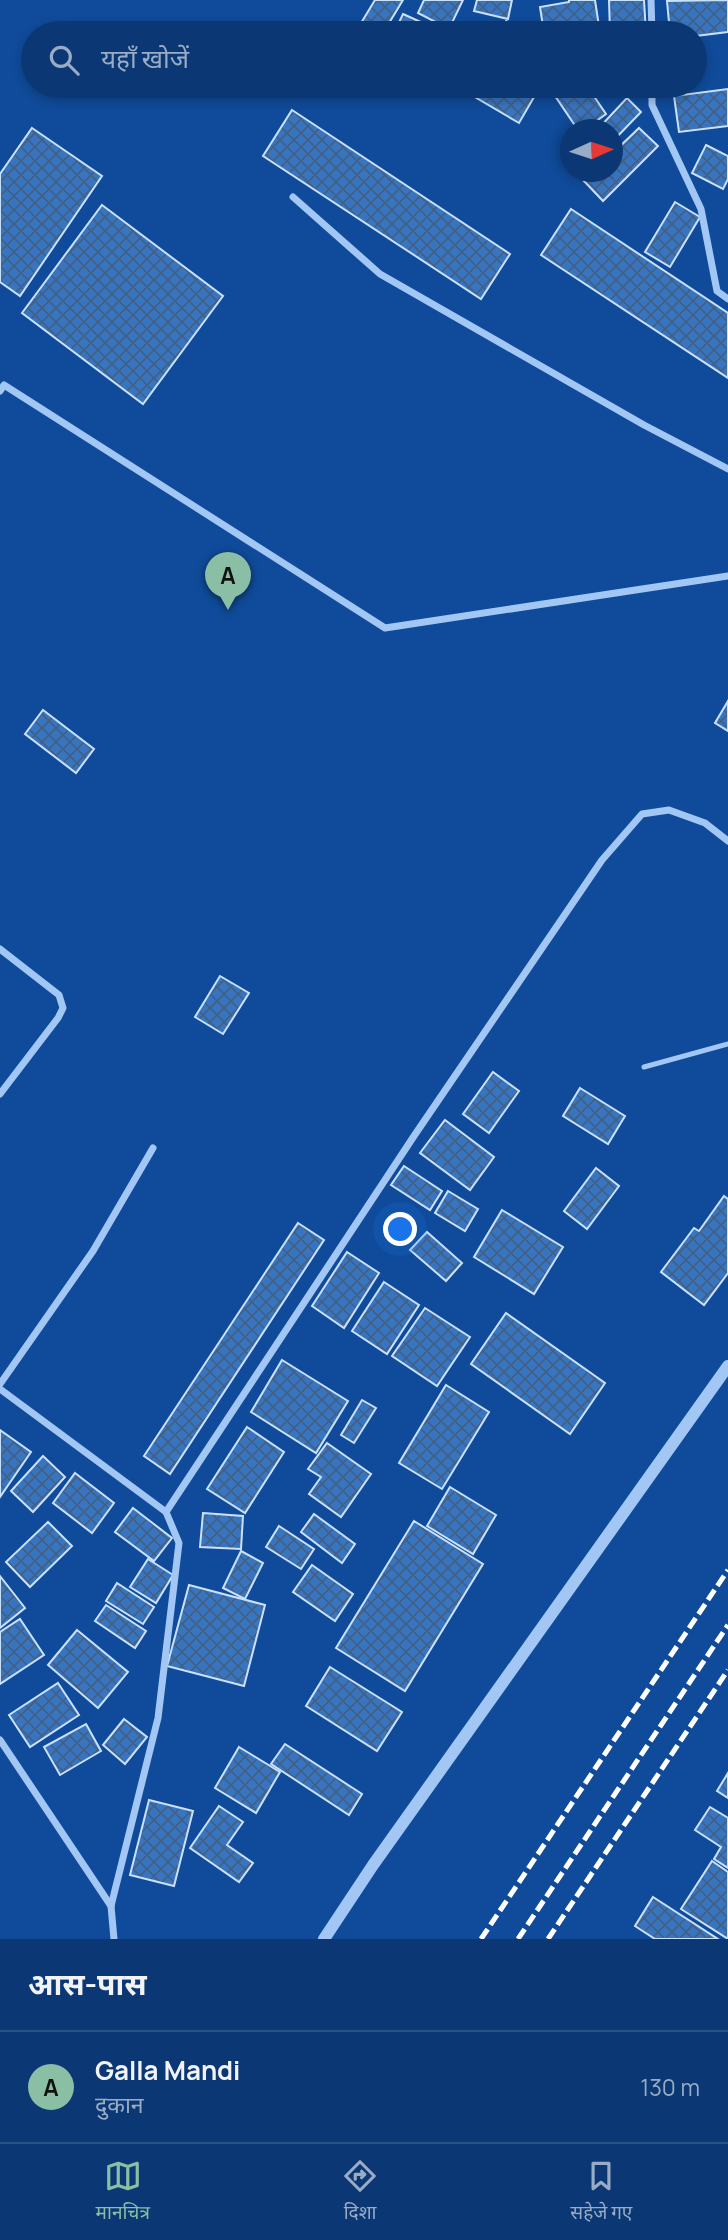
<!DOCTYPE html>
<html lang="hi">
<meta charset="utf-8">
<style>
:root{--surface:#0b3874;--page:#143f79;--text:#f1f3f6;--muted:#9aacc5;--line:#2b5286;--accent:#8abfa5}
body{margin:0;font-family:Manrope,"Noto Sans Devanagari",sans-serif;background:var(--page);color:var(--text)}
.compass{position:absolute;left:560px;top:119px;width:63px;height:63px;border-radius:50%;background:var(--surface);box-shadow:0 4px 10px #0003;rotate:87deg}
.you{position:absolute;left:401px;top:1230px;width:24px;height:24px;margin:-18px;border:5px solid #fff;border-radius:50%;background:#1a73e8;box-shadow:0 0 0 10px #1a73e833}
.badge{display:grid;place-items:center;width:46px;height:46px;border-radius:50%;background:var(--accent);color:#111;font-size:23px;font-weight:700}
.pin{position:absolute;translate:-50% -58px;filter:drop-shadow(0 2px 4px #0008)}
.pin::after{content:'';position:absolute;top:37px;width:24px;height:21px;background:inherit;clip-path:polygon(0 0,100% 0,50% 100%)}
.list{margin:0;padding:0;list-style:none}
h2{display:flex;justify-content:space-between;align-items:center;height:91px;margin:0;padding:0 28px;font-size:30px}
h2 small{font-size:23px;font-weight:400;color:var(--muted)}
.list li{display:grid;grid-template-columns:46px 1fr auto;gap:21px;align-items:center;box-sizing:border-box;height:112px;padding:0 28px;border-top:2px solid var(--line)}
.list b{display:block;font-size:26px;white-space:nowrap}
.list p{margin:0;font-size:23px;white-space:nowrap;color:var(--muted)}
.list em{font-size:23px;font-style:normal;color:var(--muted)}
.icon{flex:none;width:38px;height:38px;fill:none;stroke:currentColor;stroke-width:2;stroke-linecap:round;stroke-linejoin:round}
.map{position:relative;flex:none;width:728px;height:1939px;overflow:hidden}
.search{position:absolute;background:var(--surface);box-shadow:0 4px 10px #0003;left:21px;right:21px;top:21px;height:77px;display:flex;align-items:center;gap:18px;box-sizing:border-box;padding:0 24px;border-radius:38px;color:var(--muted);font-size:26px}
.sheet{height:203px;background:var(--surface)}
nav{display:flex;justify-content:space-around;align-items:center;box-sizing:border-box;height:98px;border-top:2px solid var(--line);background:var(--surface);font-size:19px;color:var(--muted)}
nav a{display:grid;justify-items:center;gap:4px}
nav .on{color:var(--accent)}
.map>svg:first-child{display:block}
.building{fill:url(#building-cross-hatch);stroke:#cae1fe;stroke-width:2}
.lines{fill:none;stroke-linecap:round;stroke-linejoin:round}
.service{stroke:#a2c7f5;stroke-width:5}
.minor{stroke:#a2c7f5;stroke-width:7}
.tertiary{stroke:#a2c7f5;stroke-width:12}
.rail{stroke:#fff;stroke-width:5;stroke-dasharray:12 5;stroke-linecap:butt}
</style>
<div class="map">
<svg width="728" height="1939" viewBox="0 0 728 1939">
<defs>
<pattern id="building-cross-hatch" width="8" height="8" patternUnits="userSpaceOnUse" patternTransform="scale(1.75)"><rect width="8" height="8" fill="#3875c1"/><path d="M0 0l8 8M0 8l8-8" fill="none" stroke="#426086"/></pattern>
</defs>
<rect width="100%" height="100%" fill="#0f4b9a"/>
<g class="building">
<path d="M375 0H403L383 33H355Z"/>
<path d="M424 0H463L449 29 418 13Z"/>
<path d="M477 0H512L508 19 474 11Z"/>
<path d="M569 0H595L600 33H544L540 7 569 2Z"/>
<path d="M609 0H644L646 33H610Z"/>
<path d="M728 0V32L695 36V33H670L667 1Z"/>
<path d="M403 14 445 33H394Z"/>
<path d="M506 21 528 33H499Z"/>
<path d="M456 86H515L534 97 519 123Z"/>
<path d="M552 86H587L606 114 584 130H578L549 87Z"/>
<path d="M728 89V126L679 132 674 96Z"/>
<path d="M627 98 641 112 612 142V130H597Z"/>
<path d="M292 110 510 254 481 299 263 156Z"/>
<path d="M32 128 102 176 20 296 0 282V174Z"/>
<path d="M639 128 658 146 603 201 584 181 595 172H612V154Z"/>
<path d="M706 145 728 156V179L723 189 692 173Z"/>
<path d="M675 202 700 217 670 267 645 252Z"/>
<path d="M102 205 223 296 143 404 22 313Z"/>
<path d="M571 209 728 313V378L541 255Z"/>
<path d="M728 701V731L715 723Z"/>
<path d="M43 710 94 749 76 773 25 734Z"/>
<path d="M220 976 249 993 223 1034 195 1017Z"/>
<path d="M493 1072 519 1091 489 1133 463 1114Z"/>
<path d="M580 1088 625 1116 608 1144 563 1116Z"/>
<path d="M445 1120 494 1157 470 1190 420 1153Z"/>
<path d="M404 1166 442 1191 430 1210 391 1185Z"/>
<path d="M596 1168 619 1186 587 1229 564 1211Z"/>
<path d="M448 1191 478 1209 465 1231 435 1213Z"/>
<path d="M724 1196 728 1199V1273L704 1305 661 1272 694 1228 699 1231Z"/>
<path d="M502 1210 563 1247 534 1294 474 1257Z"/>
<path d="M298 1223 324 1240 170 1474 144 1456Z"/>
<path d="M427 1232 462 1263 446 1281 410 1250Z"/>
<path d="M347 1252 379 1273 344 1328 312 1306Z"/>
<path d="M384 1282 419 1305 387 1354 352 1331Z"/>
<path d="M425 1308 470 1337 437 1386 392 1356Z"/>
<path d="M506 1313 605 1383 570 1434 471 1364Z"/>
<path d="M282 1360 348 1401 316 1453 251 1412Z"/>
<path d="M446 1385 489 1412 442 1489 399 1463Z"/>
<path d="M362 1400 376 1408 354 1443 341 1435Z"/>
<path d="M247 1427 284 1452 245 1513 207 1489Z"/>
<path d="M0 1430 31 1452 0 1497Z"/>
<path d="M327 1443 371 1474 341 1517 309 1494 321 1477 308 1469Z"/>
<path d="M43 1456 65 1477 33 1512 11 1491Z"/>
<path d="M75 1473 114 1503 92 1533 53 1503Z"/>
<path d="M450 1487 496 1515 473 1554 427 1526Z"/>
<path d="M133 1508 172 1538 154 1561 115 1532Z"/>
<path d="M203 1513 243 1516 241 1549 200 1547Z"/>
<path d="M314 1514 355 1544 342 1563 301 1532Z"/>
<path d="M414 1521 483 1564 405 1691 336 1648Z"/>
<path d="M48 1522 72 1546 30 1587 6 1562Z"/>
<path d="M279 1526 314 1549 301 1569 266 1547Z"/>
<path d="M241 1551 263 1563 245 1599 223 1588Z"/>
<path d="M148 1559 173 1575 156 1603 130 1587Z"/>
<path d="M312 1565 353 1594 335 1621 293 1592Z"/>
<path d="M0 1576 25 1608 0 1628Z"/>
<path d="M117 1583 154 1607 143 1624 106 1601Z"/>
<path d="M189 1585 265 1605 244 1686 167 1666Z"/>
<path d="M106 1605 146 1631 135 1648 95 1621Z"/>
<path d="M20 1619 44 1655 0 1684V1632Z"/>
<path d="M77 1630 128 1672 98 1708 48 1665Z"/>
<path d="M330 1667 402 1712 377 1751 306 1706Z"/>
<path d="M58 1683 79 1715 30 1747 9 1715Z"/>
<path d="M124 1719 147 1737 125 1764 103 1745Z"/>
<path d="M86 1724 101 1751 60 1775 44 1747Z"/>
<path d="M285 1744 362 1794 349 1815 271 1764Z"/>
<path d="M239 1747 280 1772 256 1813 215 1788Z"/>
<path d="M728 1773V1798L717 1791Z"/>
<path d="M149 1800 193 1811 174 1886 130 1875Z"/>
<path d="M219 1806 243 1822 227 1845 253 1863 239 1882 190 1848Z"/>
<path d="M710 1807 728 1818V1868L714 1859 721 1847 695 1830Z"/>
<path d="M712 1861 728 1872V1939L681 1909Z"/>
<path d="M653 1897 718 1939H655L635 1926Z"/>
</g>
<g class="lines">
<path class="service" d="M644 1067 728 1044"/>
<g class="minor">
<path d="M651 0 652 33"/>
<path d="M652 86V105L701 209 717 291 728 299"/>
<path d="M293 197 380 274 644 425 728 469"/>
<path d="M0 391 4 385 385 628 728 576"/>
<path d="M0 949 59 995 63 1008 58 1018 0 1094"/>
<path d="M0 1384 93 1251 153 1148"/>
<path d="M0 1389 166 1512"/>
<path d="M0 1740 111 1906"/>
<path d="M114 1939 111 1906 158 1718 179 1543 166 1512 414 1136 602 860 642 814 669 810 705 823 728 841"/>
</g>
<path class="tertiary" d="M324 1939 373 1865 728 1366"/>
<g class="rail">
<path d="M481 1939 728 1570"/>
<path d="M518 1939 728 1625"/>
<path d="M548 1939 728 1670"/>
</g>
</g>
</svg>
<svg class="compass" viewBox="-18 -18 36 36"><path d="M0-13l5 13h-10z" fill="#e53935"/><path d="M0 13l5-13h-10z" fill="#9aacc5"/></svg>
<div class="you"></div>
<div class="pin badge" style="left:228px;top:610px">A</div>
<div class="search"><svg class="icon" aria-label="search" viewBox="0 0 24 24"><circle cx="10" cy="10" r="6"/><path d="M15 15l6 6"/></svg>यहाँ खोजें</div>
</div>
<section class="sheet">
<h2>आस-पास<small></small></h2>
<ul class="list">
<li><span class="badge">A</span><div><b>Galla Mandi</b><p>दुकान</p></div><em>130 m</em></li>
</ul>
</section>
<nav>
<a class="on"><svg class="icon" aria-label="map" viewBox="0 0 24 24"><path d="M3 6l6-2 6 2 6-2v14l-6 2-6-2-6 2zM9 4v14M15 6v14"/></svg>मानचित्र</a>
<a><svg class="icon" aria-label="directions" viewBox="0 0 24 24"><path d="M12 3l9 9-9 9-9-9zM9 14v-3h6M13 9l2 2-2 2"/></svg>दिशा</a>
<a><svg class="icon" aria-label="saved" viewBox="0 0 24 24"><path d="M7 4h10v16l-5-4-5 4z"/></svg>सहेजे गए</a>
</nav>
